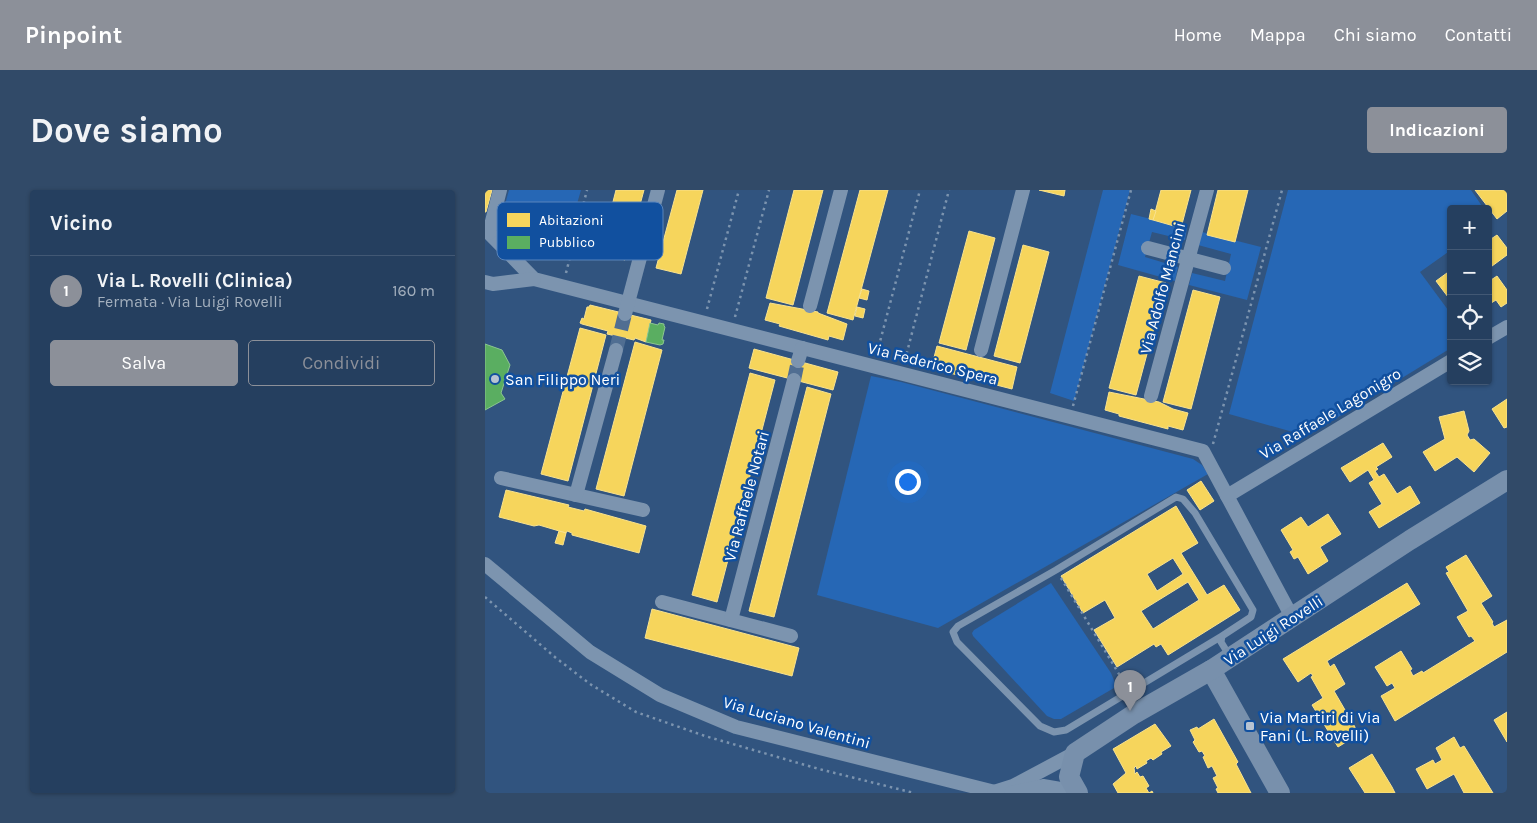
<!DOCTYPE html>
<html lang="it">
<meta charset="utf-8">
<style>
:root{--surface:#253f5f;--page:#314a68;--text:#f1f3f6;--muted:#a3afbd;--line:#425874;--accent:#8c9099}
body{margin:0;font-family:Karla,sans-serif;background:var(--page);color:var(--text)}
.controls{position:absolute;right:15px;top:15px;display:grid;overflow:hidden;border-radius:5px;box-shadow:0 1px 4px #0004}
.controls button{width:45px;height:45px;display:grid;place-items:center;padding:0;border:0;border-bottom:1px solid var(--line);background:var(--surface);color:var(--text);font:25px sans-serif}
.you{position:absolute;left:422px;top:291px;width:18px;height:18px;margin:-12px;border:4px solid #fff;border-radius:50%;background:#1a73e8;box-shadow:0 0 0 8px #1a73e833}
.badge{display:grid;place-items:center;width:32px;height:32px;border-radius:50%;background:var(--accent);color:#fff;font-size:16px;font-weight:700}
.pin{position:absolute;translate:-50% -41px;filter:drop-shadow(0 1px 2px #0008)}
.pin::after{content:'';position:absolute;top:26px;width:18px;height:15px;background:inherit;clip-path:polygon(0 0,100% 0,50% 100%)}
.list{margin:0;padding:0;list-style:none}
h2{display:flex;justify-content:space-between;align-items:center;height:65px;margin:0;padding:0 20px;font-size:21px}
h2 small{font-size:16px;font-weight:400;color:var(--muted)}
.list li{display:grid;grid-template-columns:32px 1fr auto;gap:15px;align-items:center;box-sizing:border-box;height:70px;padding:0 20px;border-top:1px solid var(--line)}
.list b{display:block;font-size:19px;white-space:nowrap}
.list p{margin:0;font-size:16px;white-space:nowrap;color:var(--muted)}
.list em{font-size:16px;font-style:normal;color:var(--muted)}
.actions{display:flex;gap:10px;padding:15px 20px}
.actions a{flex:1;padding:11px 0;border:1px solid var(--accent);border-radius:5px;text-align:center;font-size:18px;color:var(--accent)}
.actions .main{background:var(--accent);color:#fff}
.icon{flex:none;width:28px;height:28px;fill:none;stroke:currentColor;stroke-width:2;stroke-linecap:round;stroke-linejoin:round}
.map{position:relative;flex:none;width:1022px;height:603px;overflow:hidden;border-radius:5px}
header{display:flex;align-items:center;gap:30px;box-sizing:border-box;height:70px;padding:0 25px;background:var(--accent);color:#fff}
header strong{font-size:24px}
nav{display:flex;gap:28px;margin-inline-start:auto;font-size:18px}
.intro{display:flex;align-items:center;justify-content:space-between;box-sizing:border-box;height:120px;padding:0 30px}
h1{margin:0;font-size:35px}
.button{padding:12px 22px;border-radius:5px;background:var(--accent);color:#fff;font-size:18px;font-weight:700}
main{display:flex;gap:30px;padding:0 30px}
aside{flex:1;background:var(--surface);border-radius:5px;box-shadow:0 1px 4px #0004}
.map>svg:first-child{display:block}
.green{fill:#2667b5}
.homes{fill:#f6d55c;stroke:#f9e28d;fill-rule:evenodd}
.public{fill:#5aae61;stroke:#8cc690}
.lines{fill:none;stroke-linecap:round;stroke-linejoin:round}
.street-tunnel{stroke:#506e92;stroke-width:14;stroke-dasharray:14 7;stroke-linecap:butt}
.path{stroke:#7c94af;stroke-width:2.5;stroke-dasharray:2.5 4;stroke-linecap:butt}
.lane{stroke:#7c94af;stroke-width:7}
.street{stroke:#7c94af;stroke-width:14}
.secondary{stroke:#7890ac;stroke-width:20}
.poi-dot{fill:#b7c3d2;stroke:#11509f;stroke-width:2}
.labels{text-anchor:middle;stroke-width:5;stroke-linejoin:round;paint-order:stroke}
.street-label{font-size:16px;fill:#fff;stroke:#11509f}
.poi-label{font-size:16px;fill:#fff;stroke:#11509f;text-anchor:start}
.key{fill:#11509f;stroke:#5884bc;stroke-width:1}
.key-label{font-size:14px;fill:#fff}
</style>
<header>
<strong>Pinpoint</strong>
<nav><a>Home</a><a>Mappa</a><a>Chi siamo</a><a>Contatti</a></nav>
</header>
<div class="intro"><h1>Dove siamo</h1><a class="button">Indicazioni</a></div>
<main>
<aside>
<h2>Vicino<small></small></h2>
<ul class="list">
<li><span class="badge">1</span><div><b>Via L. Rovelli (Clinica)</b><p>Fermata · Via Luigi Rovelli</p></div><em>160 m</em></li>
</ul>
<div class="actions"><a class="main">Salva</a><a>Condividi</a></div>
</aside>
<div class="map">
<svg width="1022" height="603" viewBox="0 0 1022 603">
<rect width="100%" height="100%" fill="#31547f"/>
<g class="green">
<path d="M24 0H96L81 52 14 36Z"/>
<path d="M618 0H645L589 211 565 203Z"/>
<path d="M803 0H986L999 19H966V60L935 82 966 124V158L822 246 744 224Z"/>
<path d="M646 24 702 38 700 50 667 42 660 67 693 77 690 91 633 75Z"/>
<path d="M717 42 776 57 762 110 704 95 707 83 740 91 746 64 713 55Z"/>
<path d="M386 186 416 192 708 269 717 275 723 284 453 438 332 405Z"/>
<path d="M566 393 626 483 631 495 629 498 576 529H569L562 526 488 446 487 443 489 440Z"/>
</g>
<g class="homes">
<path d="M0 0H7L1 22H0Z"/>
<path d="M131 0H159L140 70 115 63Z"/>
<path d="M192 0H218L196 84 171 78Z"/>
<path d="M309 0H338L308 115 281 108Z"/>
<path d="M375 0H403L368 130 342 123Z"/>
<path d="M554 0H580L579 6Z"/>
<path d="M676 0H706L696 38 668 30Z"/>
<path d="M733 0H763L750 52 722 45Z"/>
<path d="M990 0H1022V21L1012 29Z"/>
<path d="M666 19 671 21 668 30 664 29Z"/>
<path d="M484 41 510 48 481 160 454 153Z"/>
<path d="M1012 45 1022 58V65L1003 79V51Z"/>
<path d="M538 55 564 62 535 173 509 166Z"/>
<path d="M966 80V111L951 91Z"/>
<path d="M654 86 681 93 651 205 624 198Z"/>
<path d="M1012 86 1022 100V113L1016 117 1011 110 1003 115V92Z"/>
<path d="M377 99 384 101 382 110 374 108Z"/>
<path d="M708 100 735 107 706 219 678 212Z"/>
<path d="M285 113 333 122V123L362 134 358 150 344 146 343 150 294 136 295 134 280 130Z"/>
<path d="M105 115 166 130 161 152 150 148 149 150 122 144 123 141 97 134 95 133 97 128 99 129 102 117H104Z"/>
<path d="M372 117 380 119 378 128 370 126Z"/>
<path d="M95 138 121 145 83 291 56 284Z"/>
<path d="M150 152 177 160 139 306 111 299Z"/>
<path d="M452 156 532 177 527 199 449 179 450 176 447 175Z"/>
<path d="M269 159 353 182 348 200 264 178Z"/>
<path d="M265 183 290 190 232 412 207 405Z"/>
<path d="M322 197 346 204 289 427 264 421Z"/>
<path d="M624 202 674 212 688 219 703 223 698 240 683 236V239L634 226V224L620 220Z"/>
<path d="M1022 209V237L1019 238 1007 219Z"/>
<path d="M979 221 984 241 982 245 985 250 989 249 1005 263 989 282 972 267 950 281 938 262 960 249 954 227Z"/>
<path d="M898 253 907 267 891 277 893 279 890 281 894 287 899 284 912 304 925 296 935 313 894 338 884 322 897 314 884 293 889 290 883 280 865 292 856 278Z"/>
<path d="M716 291 729 311 715 320 702 300Z"/>
<path d="M21 300 84 315 83 317 99 321 100 319 161 336 154 363 87 345V343L82 341 81 343 54 335 49 336 14 327Z"/>
<path d="M691 316 713 353 696 363 722 405 739 395 755 420 683 465 676 454 671 457 669 454 632 477 609 440 630 428 620 410 598 423 576 386ZM688 368 698 384 672 401 662 384ZM703 392 714 410 668 439 656 421Z"/>
<path d="M843 324 856 344 835 357 843 371 823 384 813 367 809 369 805 362 808 360 796 340 816 327 823 337Z"/>
<path d="M74 341 81 343 78 355 70 353Z"/>
<path d="M981 365 1007 406 996 413 1008 432 1007 433 1009 437 1022 430V462L910 531 896 506 910 498 907 493 902 496 890 477 916 461 927 479 925 480 928 486 937 481 938 483 990 451 986 446 984 447 972 427 983 421 961 383 964 382 961 377Z"/>
<path d="M922 393 935 414 842 471 845 477 849 474 860 494 849 501 874 544 853 557 827 515 838 508 826 487 828 486 826 483 813 492 798 469Z"/>
<path d="M167 419 314 458 307 486 160 448Z"/>
<path d="M1022 522V552L1009 530Z"/>
<path d="M729 529 753 572 751 574 766 603H733L731 599 733 598 728 588 732 586 727 576 723 578 718 567 720 566 717 561 714 562 708 552 710 550 705 540 712 537 713 539Z"/>
<path d="M670 534 686 556 676 562 677 564 668 570 666 568 661 571 662 573 652 579 651 576 649 578 650 584 652 582 655 587 658 586 664 596 661 598 664 603 667 601 668 603H633L628 594 641 583 628 559Z"/>
<path d="M969 547 975 558 979 556 1008 603H979L969 584 942 599 931 579 948 570 950 574 957 570 951 558Z"/>
<path d="M887 564 907 597 910 603H880L864 578Z"/>
</g>
<g class="public">
<path d="M165 133 173 135 174 133 179 134V136L180 137 177 150H179L178 154 175 155 161 152Z"/>
<path d="M0 154 17 160 25 175 16 203 20 209 0 220Z"/>
</g>
<g class="lines">
<g class="street-tunnel">
<path d="M131 160 140 124"/>
<path d="M309 190 313 171"/>
</g>
<g class="path">
<path d="M81 83 102 0"/>
<path d="M222 119 254 0"/>
<path d="M250 127 284 0"/>
<path d="M392 163 435 0"/>
<path d="M420 170 464 0"/>
<path d="M588 216 646 0"/>
<path d="M728 254 797 0"/>
<path d="M576 388 640 494"/>
<path d="M0 407 71 468 105 494 151 522 220 546 334 579 429 603"/>
</g>
<path class="lane" d="M737 446 581 540 569 542 555 536 472 452 468 442 473 436 571 380 691 307 698 309 710 323 768 420 766 427 737 446 736 452 744 465"/>
<g class="street">
<path d="M0 42 4 43 49 89 718 261 807 427"/>
<path d="M4 43 15 0"/>
<path d="M663 58 739 78"/>
<path d="M0 92 8 94 49 89"/>
<path d="M325 116 356 0"/>
<path d="M140 124 173 0"/>
<path d="M1003 148 1022 137"/>
<path d="M496 160 538 0"/>
<path d="M313 171 317 158"/>
<path d="M666 206 722 0"/>
<path d="M16 288 158 320"/>
<path d="M91 305 131 160"/>
<path d="M742 306 966 171"/>
<path d="M0 374 105 462 175 505 251 537 514 603"/>
<path d="M177 412 306 446"/>
<path d="M246 430 309 190"/>
<path d="M509 602 528 596 590 563"/>
<path d="M526 603 558 596 593 602"/>
</g>
<g class="secondary">
<path d="M726 480 795 603"/>
<path d="M593 603 584 587 590 563 649 524 726 480 925 350 1022 290"/>
</g>
</g>
<g class="poi-dot">
<circle cx="10" cy="189" r="5"/>
<rect x="760" y="531" width="10" height="10" rx="2.5"/>
</g>
<g class="labels">
<g class="street-label">
<text transform="translate(677 98) rotate(-75)" y="6">Via Adolfo Mancini</text>
<text transform="translate(448 173) rotate(14)" y="6">Via Federico Spera</text>
<text transform="translate(845 223) rotate(-31)" y="6">Via Raffaele Lagonigro</text>
<text transform="translate(261 306) rotate(-75)" y="6">Via Raffaele Notari</text>
<text transform="translate(788 440) rotate(-33)" y="6">Via Luigi Rovelli</text>
<text transform="translate(312 532) rotate(16)" y="6">Via Luciano Valentini</text>
</g>
<g class="poi-label">
<text x="20" y="195">San Filippo Neri</text>
<text x="775" y="533">Via Martiri di Via<tspan x="775" dy="18">Fani (L. Rovelli)</tspan></text>
</g>
</g>
<rect x="12" y="12" width="166" height="58" rx="8" class="key"/>
<rect x="22" y="23" width="23" height="14" fill="#f6d55c"/>
<rect x="22" y="46" width="23" height="13" fill="#5aae61"/>
<g class="key-label">
<text x="54" y="35">Abitazioni</text>
<text x="54" y="57">Pubblico</text>
</g>
</svg>
<div class="controls">
<button>+</button>
<button>−</button>
<button><svg class="icon" aria-label="locate" viewBox="0 0 24 24"><circle cx="12" cy="12" r="6"/><path d="M12 2v4M12 18v4M2 12h4M18 12h4"/></svg></button>
<button><svg class="icon" aria-label="layers" viewBox="0 0 24 24"><path d="M12 4l9 5-9 5-9-5zM3 14l9 5 9-5"/></svg></button>
</div>
<div class="you"></div>
<div class="pin badge" style="left:645px;top:521px">1</div>
</div>
</main>
